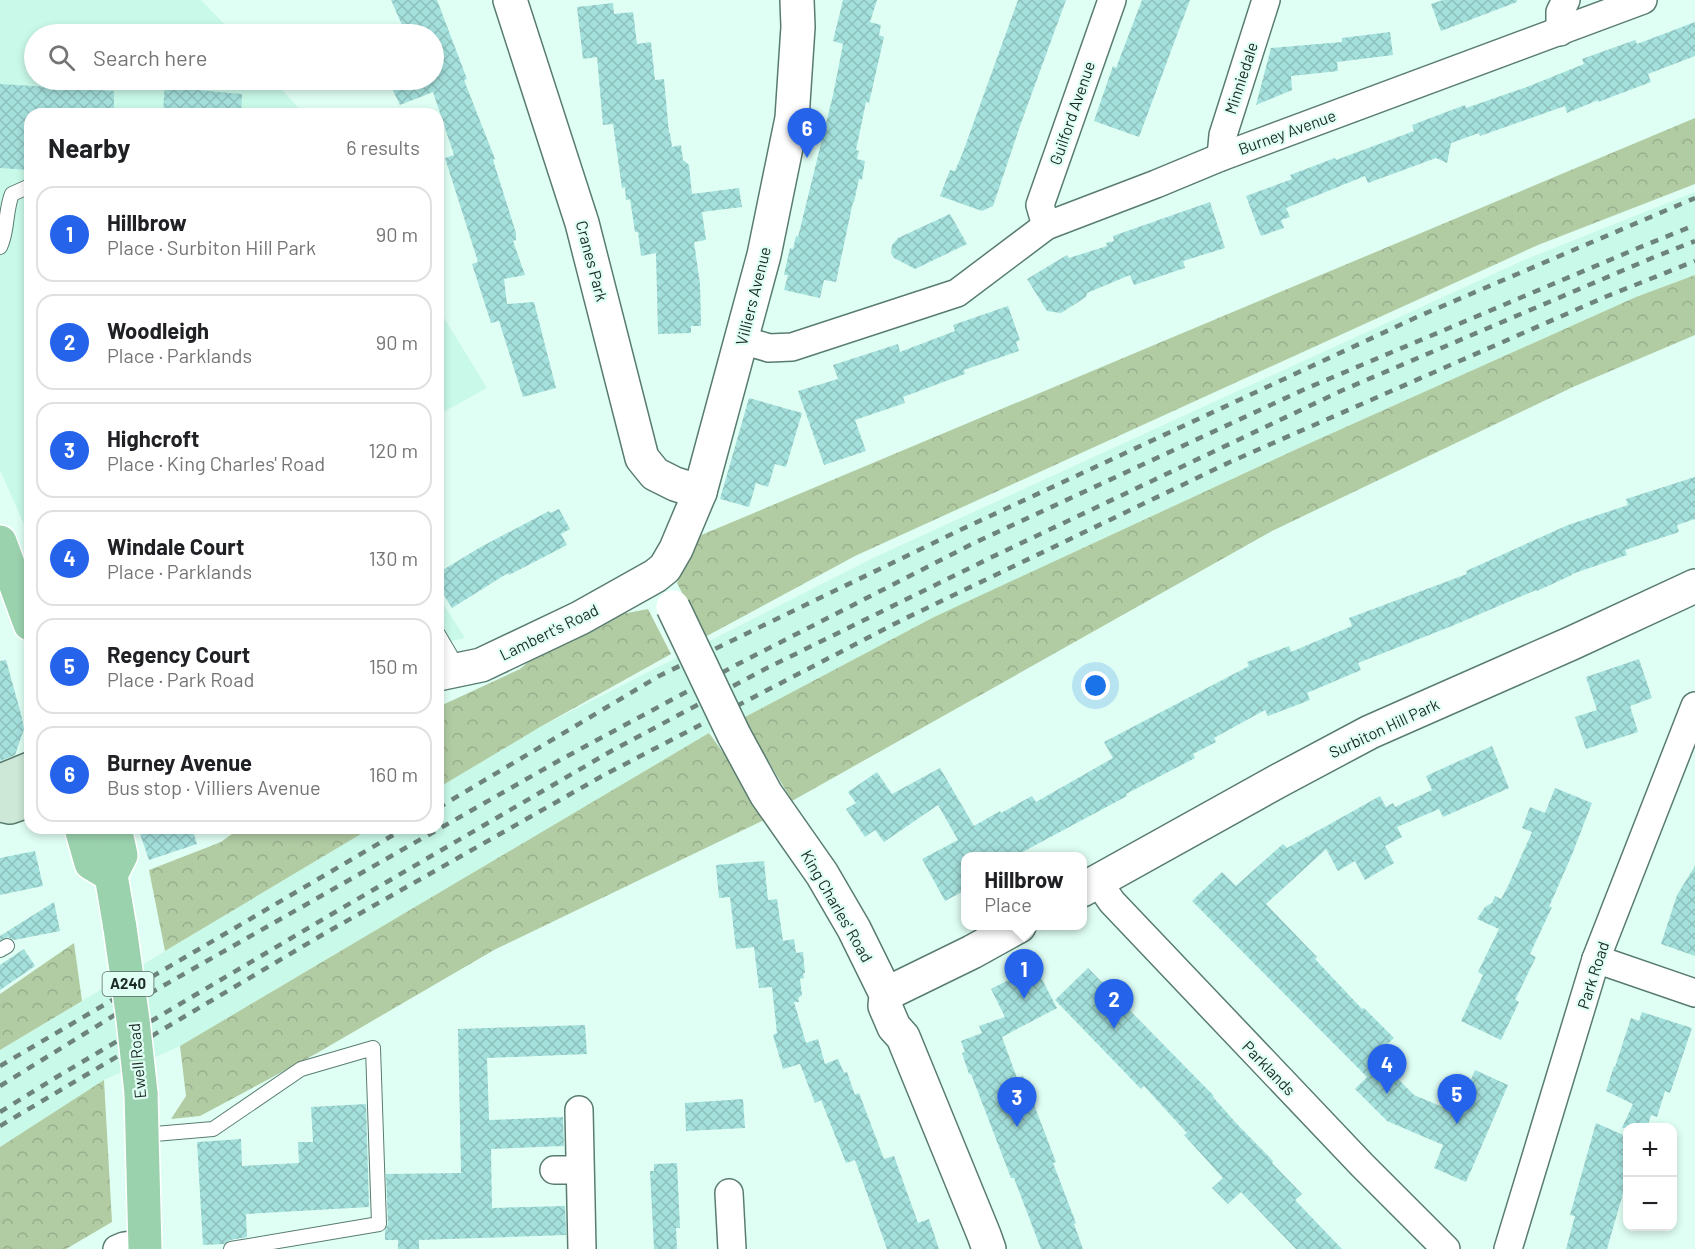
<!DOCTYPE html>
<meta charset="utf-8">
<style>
:root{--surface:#fff;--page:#f6f6f6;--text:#202124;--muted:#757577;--line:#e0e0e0;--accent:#2563eb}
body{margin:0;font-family:Barlow,sans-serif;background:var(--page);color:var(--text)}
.controls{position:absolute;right:18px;bottom:18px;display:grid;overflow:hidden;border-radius:12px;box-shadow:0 3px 9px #0003}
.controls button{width:54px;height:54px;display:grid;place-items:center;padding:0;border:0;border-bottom:2px solid var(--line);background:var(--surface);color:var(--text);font:30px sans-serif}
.you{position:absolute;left:1096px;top:686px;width:21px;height:21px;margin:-15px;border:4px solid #fff;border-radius:50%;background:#1a73e8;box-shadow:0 0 0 9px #1a73e833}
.badge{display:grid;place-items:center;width:39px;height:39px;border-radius:50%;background:var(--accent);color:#fff;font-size:20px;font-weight:700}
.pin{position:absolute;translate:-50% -50px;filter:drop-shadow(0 2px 3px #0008)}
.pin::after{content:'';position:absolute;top:32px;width:21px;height:18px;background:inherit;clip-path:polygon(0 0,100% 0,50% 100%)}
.popup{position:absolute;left:961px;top:852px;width:126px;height:78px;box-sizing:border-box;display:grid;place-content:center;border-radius:12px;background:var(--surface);filter:drop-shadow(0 2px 4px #0005);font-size:20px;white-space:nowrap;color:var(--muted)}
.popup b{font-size:22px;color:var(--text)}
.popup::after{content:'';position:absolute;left:50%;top:100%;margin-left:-12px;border:12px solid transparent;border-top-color:var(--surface)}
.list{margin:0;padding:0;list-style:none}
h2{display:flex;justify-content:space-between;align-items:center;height:78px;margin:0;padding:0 24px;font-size:26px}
h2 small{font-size:20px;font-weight:400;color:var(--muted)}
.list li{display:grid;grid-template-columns:39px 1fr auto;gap:18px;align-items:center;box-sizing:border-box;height:96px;margin:0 12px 12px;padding:0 12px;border:2px solid var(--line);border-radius:18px}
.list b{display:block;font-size:22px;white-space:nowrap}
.list p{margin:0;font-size:20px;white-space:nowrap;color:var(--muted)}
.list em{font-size:20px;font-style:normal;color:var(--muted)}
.icon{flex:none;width:33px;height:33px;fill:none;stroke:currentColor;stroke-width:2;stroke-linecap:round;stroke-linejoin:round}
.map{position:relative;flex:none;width:1695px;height:1249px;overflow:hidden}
.search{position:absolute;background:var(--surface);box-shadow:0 3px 9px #0003;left:24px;top:24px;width:420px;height:66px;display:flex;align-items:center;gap:15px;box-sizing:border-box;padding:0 21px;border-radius:33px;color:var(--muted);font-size:22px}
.panel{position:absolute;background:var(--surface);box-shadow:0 3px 9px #0003;left:24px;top:108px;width:420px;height:726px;border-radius:18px}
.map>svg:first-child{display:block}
.built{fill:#c9f9e8}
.forest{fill:url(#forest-crowns)}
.building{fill:url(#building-cross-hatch)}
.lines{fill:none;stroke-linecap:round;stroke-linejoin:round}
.service-casing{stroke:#597c71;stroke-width:16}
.minor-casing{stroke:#597c71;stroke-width:30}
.tertiary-casing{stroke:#597c71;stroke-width:36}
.secondary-casing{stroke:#597c71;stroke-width:36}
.primary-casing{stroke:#fff;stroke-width:36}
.service{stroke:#fff;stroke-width:14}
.minor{stroke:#fff;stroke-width:27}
.tertiary{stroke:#fff;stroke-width:33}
.secondary{stroke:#cde8d6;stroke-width:33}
.primary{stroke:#9bd2ae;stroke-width:33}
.rail{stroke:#6d837b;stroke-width:4.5;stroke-dasharray:8 8;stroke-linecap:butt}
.tertiary-bridge-casing{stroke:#597c71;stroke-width:36;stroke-linecap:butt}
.primary-bridge-casing{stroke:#fff;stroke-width:36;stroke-linecap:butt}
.tertiary-bridge{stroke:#fff;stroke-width:33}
.primary-bridge{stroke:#9bd2ae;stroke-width:33}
.labels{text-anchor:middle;stroke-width:4.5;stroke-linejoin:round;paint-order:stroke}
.shield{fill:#e0fff4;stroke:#566a63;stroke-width:1.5}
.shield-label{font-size:15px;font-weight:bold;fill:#1b2a25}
.street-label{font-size:16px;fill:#1b2a25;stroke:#e0fff4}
</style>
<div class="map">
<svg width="1695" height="1249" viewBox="0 0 1695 1249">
<defs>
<pattern id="forest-crowns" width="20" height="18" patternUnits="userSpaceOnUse" patternTransform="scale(1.5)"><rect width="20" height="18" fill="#b1cba3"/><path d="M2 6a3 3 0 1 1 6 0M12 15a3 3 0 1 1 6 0" fill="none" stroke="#98ae8c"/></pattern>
<pattern id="building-cross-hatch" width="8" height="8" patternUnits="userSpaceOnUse" patternTransform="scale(1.5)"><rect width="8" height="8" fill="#a4e0dc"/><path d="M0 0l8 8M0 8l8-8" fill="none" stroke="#8dc0bd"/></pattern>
</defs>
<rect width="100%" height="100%" fill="#e0fff4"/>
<g class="built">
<path d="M0 0H201L234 34H34V80H273L304 114H30V538L0 470Z"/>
<path d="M1695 192V275L1636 297 1299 448 934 617 743 718 709 733 180 1046 104 1080 0 1147V1050L371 828H438V788L540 727 873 558 1524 260Z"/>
<path d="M438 308 487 388 438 415Z"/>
<path d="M438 596 465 638 438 644Z"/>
</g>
<g class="forest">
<path d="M1695 118V184L1538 245 855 556 705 637 677 583 699 536Z"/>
<path d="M1695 275V335L1573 387 1272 531 792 801 743 718 934 617 1299 448 1636 297Z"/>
<path d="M648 609 671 654 540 727 438 788V707L520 669 548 645 606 617Z"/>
<path d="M709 733 770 817 494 950 319 1052 200 1116 171 1119 186 1096 180 1046Z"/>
<path d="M240 828H371L165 951 149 870 221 842Z"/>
<path d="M74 943 82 1001 0 1050V994Z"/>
<path d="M104 1080 112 1222 66 1249H0V1147Z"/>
</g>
<g class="building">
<path d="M391 0H437L467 79 464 80 495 159 493 160 516 233V240L513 241 525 275 504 279 507 304 534 302 556 388 523 397 499 321 491 323 472 264 478 262 445 158 454 155 433 92 400 105 388 80H434V34H406Z"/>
<path d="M843 0H877L870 22 881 25 879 35 884 37 869 103 866 102 856 150 859 151 857 159 865 161 862 180 859 179 854 202H853L836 282 824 280 820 298 784 290 788 275H784L790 248 793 249 796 236 798 237 833 95 843 44 833 41Z"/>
<path d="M1018 0H1066L1021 123 993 206 982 211 940 196 950 170 955 171 963 152Z"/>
<path d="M1142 0H1190L1139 137 1094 121 1113 66 1116 68Z"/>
<path d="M1443 0H1517V2L1441 31 1431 4Z"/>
<path d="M613 3 614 14 633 12 637 44 651 42 655 80 664 79 669 133H670L672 147 681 145 683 160 689 165 692 194 739 188 742 207 702 212 706 240 694 242 700 284 701 326H691V333L658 334 656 253 641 256 638 232H635L630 199 626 200 625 187 622 188 613 124 603 125 597 57 583 59 577 7Z"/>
<path d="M1695 22V56L1648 74 1651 82 1598 102V100L1567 113 1565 106 1480 136 1479 133 1451 143 1447 163 1436 158 1368 183 1365 176 1286 208 1290 217 1281 220 1284 228 1261 236 1246 196 1292 179 1290 175 1335 158 1336 160 1414 131 1412 125 1465 105 1466 108 1527 87 1584 64 1582 59 1635 40 1637 44Z"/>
<path d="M1390 32 1393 55 1337 62 1338 71 1291 76 1292 90 1256 105 1271 48 1342 42V38Z"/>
<path d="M165 80H196V90L242 94 241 114H163Z"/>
<path d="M0 84 114 91V114H30V170L0 168Z"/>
<path d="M1210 202 1225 248 1183 261 1185 268 1134 285 1130 275 1087 293 1086 297 1061 313 1047 311 1027 279 1067 255 1069 258 1107 246 1106 243 1114 241 1113 236Z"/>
<path d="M950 214 967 244 915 269 894 258 891 253 892 245 898 238Z"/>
<path d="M1008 306 1020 340 1016 342 1019 351 964 370 965 374 903 397 905 403 855 420 866 451 824 465 798 391 838 379 833 365 898 344 900 352 955 331 953 325Z"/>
<path d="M749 398 802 413 786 467 775 464 768 487 756 483 749 507 720 499Z"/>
<path d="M1695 477V519L1677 525 1679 532 1625 550 1627 555 1572 574V575L1537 591 1536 590 1452 626 1358 663 1361 670 1307 693 1310 700 1268 716 1265 710 1214 738 1216 742 1193 754 1195 758 1126 794 1127 796 1015 856H966V890L945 901 922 859 958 840 938 805 884 842 875 830 865 837 846 809 856 803 848 792 877 772 892 794 940 768 974 826 1000 811 1001 813 1032 796 1036 802 1113 758 1104 742 1249 666 1247 662 1289 646 1291 652 1352 626 1349 618 1467 574 1466 571 1568 525 1628 505 1626 499Z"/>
<path d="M559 509 570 529 561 534 567 545 509 575 508 573 452 608 438 586V573L479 548 549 511 550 513Z"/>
<path d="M1639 659 1652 698 1630 706 1638 732 1586 749 1575 717 1597 710 1586 677Z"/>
<path d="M6 660 21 714 24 729 15 755 0 761V661Z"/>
<path d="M1492 746 1509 788 1443 817 1439 809 1397 827 1402 837 1385 846 1394 863 1365 880 1355 861 1338 871 1326 849 1266 904 1317 957 1315 959 1362 1009 1364 1008 1394 1038 1375 1056 1414 1095 1457 1113 1475 1070 1508 1085 1466 1182 1434 1168 1443 1145 1387 1121 1355 1089 1367 1077 1192 901 1222 872 1236 886 1283 844 1287 848 1380 796 1386 807 1393 803 1395 807 1432 790 1426 776Z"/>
<path d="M1555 788 1592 803 1571 857 1549 907H1552L1530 954 1536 957 1515 1000 1519 1002 1501 1040 1461 1021 1483 975 1478 972 1499 929 1477 919 1485 907 1492 903 1495 896 1501 899 1508 886 1532 832 1522 828 1530 807 1545 813Z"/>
<path d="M138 828H192L197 844 149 860Z"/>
<path d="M35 851 43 886 0 895V858Z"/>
<path d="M764 861 768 900 777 899 783 941 794 939 796 953 803 952 805 973H803L804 978 800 979 802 995 798 998 799 1002H794L806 1043 818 1039 825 1064 838 1059 844 1073 847 1072 855 1095 859 1093 884 1159 894 1156 918 1223 929 1219 939 1249H887L855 1160 846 1163 821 1100 815 1103 800 1064 783 1069 773 1035 777 1033 772 987 759 988 754 947 736 949 730 897 719 898 716 865Z"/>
<path d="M1695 866V956L1661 944 1677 895Z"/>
<path d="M54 902 60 931 14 940 8 937 0 940V936Z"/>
<path d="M24 949 35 966 0 990V965Z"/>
<path d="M1035 966 1057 1008 1002 1037 1017 1078 1023 1076 1056 1162 1053 1163 1076 1223 1074 1224 1083 1249H1041L1014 1178H1011L971 1074H969L962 1053 965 1052 961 1041 982 1033 979 1026 1005 1017 991 989Z"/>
<path d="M1088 968 1214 1096 1213 1097 1236 1123 1273 1161 1272 1163 1302 1194 1295 1200 1342 1249H1296L1241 1192 1228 1204 1212 1188 1223 1178 1184 1135 1187 1133 1144 1086 1141 1089 1055 1000Z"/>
<path d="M1642 1012 1692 1028 1670 1093 1665 1091 1657 1117 1651 1115 1647 1128H1622L1633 1104 1606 1091 1614 1066 1615 1067 1631 1018 1639 1021Z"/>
<path d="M585 1025 587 1054 487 1058 489 1120 563 1117 564 1146 491 1149 492 1208 565 1206 566 1235 419 1240V1249H398V1240H385V1231L388 1224 386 1174 461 1173 458 1029Z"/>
<path d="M743 1099 745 1128 686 1131 685 1103Z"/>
<path d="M366 1104 369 1207 246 1214 247 1237 230 1240 224 1244 203 1245 197 1142 241 1139 242 1166 299 1163 298 1142H313L311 1107Z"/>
<path d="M1596 1123 1628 1137V1176L1607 1249H1566L1575 1216 1570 1215Z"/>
<path d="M677 1163 680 1228H676L677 1249H654L650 1171H654V1164Z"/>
</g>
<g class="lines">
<defs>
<g id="service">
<path d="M0 247C8 231 5 211 12 194L30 186"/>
<path d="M438 634 459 670"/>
<path d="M0 950 7 946"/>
<path d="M143 1135 213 1129 301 1069 373 1048 379 1224 231 1249"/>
</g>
<g id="minor">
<path d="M1560 32V12L1566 0"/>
<path d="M1221 157 1223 135 1266 0"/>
<path d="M1046 226 1040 205 1112 0"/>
<path d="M742 340 769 348 792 347 957 293 1046 226 1156 184 1221 157 1643 0"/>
<path d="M1098 882 1112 902 1362 1165 1446 1249"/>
<path d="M1596 959 1695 993"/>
<path d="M579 1110 582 1249"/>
<path d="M554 1170H579"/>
<path d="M729 1193 732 1249"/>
<path d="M117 1249 124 1246 145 1243"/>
<path d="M1508 1249 1596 959 1695 706"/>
</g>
<g id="tertiary">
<path d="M510 0 582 223 642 458 655 474 675 484 700 492"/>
<path d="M438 674 481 665 580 618 655 576 665 568 676 549 700 492 764 255 792 118 798 27 797 0"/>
<path d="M734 735 766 794 822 874 854 929 886 994 885 1006 894 1027 903 1037 984 1235 989 1249"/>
<path d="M1082 890 1278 781 1370 732 1572 643 1695 586"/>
<path d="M886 994 972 952 1019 926"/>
</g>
<g id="secondary">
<path d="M0 783 3 780 30 769"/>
<path d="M0 805 10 807 30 800"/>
</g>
<g id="primary">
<path d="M0 542 30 624"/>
<path d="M81 828 91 863 111 875"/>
<path d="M115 828 121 855 111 875 120 928"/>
<path d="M141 1093 145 1249"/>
</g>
</defs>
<use href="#service" class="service-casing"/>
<use href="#minor" class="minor-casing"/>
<use href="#tertiary" class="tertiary-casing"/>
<use href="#secondary" class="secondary-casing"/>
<use href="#primary" class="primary-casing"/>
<use href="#service" class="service"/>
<use href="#minor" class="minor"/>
<use href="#tertiary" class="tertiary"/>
<use href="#secondary" class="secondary"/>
<use href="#primary" class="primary"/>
<g class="rail">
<path d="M438 808 659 676 958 531 1417 317 1695 198"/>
<path d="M0 1066 405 828"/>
<path d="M0 1086 147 995 560 760 738 664 972 544 1305 389 1638 248 1695 225"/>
<path d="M0 1112 55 1078 337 911 613 750 765 669 990 558 1343 390 1652 258 1695 241"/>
<path d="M0 1126 322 935 604 775 902 620 1230 462 1605 297 1695 261"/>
</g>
<defs>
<path id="tertiary-bridge" d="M673 607 734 735"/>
<path id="primary-bridge" d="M120 928 133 1020 141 1093"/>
</defs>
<use href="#tertiary-bridge" class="tertiary-bridge-casing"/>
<use href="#primary-bridge" class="primary-bridge-casing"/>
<use href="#tertiary-bridge" class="tertiary-bridge"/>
<use href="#primary-bridge" class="primary-bridge"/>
</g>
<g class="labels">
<rect class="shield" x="102.5" y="972" width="51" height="24" rx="4.5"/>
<g class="shield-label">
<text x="128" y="989">A240</text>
</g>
<g class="street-label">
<text transform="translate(1241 78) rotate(-72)" y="6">Minniedale</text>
<text transform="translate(1072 113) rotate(-71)" y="6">Guilford Avenue</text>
<text transform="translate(1287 132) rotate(-20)" y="6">Burney Avenue</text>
<text transform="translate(592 261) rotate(75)" y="6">Cranes Park</text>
<text transform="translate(753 296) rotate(-76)" y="6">Villiers Avenue</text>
<text transform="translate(549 632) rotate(-26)" y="6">Lambert's Road</text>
<text transform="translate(1384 728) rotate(-25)" y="6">Surbiton Hill Park</text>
<text transform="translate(837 906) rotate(60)" y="6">King Charles' Road</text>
<text transform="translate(1593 975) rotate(-72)" y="6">Park Road</text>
<text transform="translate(137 1061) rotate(-95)" y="6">Ewell Road</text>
<text transform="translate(1269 1068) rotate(46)" y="6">Parklands</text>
</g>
</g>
</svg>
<div class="controls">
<button>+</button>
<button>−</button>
</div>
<div class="you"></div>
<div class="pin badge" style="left:1024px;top:999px">1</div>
<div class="popup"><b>Hillbrow</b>Place</div>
<div class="pin badge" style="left:1114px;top:1029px">2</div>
<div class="pin badge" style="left:1017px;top:1127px">3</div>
<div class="pin badge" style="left:1387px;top:1094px">4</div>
<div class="pin badge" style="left:1457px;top:1124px">5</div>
<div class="pin badge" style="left:807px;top:158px">6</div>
<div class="search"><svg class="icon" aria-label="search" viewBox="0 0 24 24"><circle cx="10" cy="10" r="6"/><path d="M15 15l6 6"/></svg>Search here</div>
<section class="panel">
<h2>Nearby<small>6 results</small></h2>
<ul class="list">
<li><span class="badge">1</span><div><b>Hillbrow</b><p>Place · Surbiton Hill Park</p></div><em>90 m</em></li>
<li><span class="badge">2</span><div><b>Woodleigh</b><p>Place · Parklands</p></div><em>90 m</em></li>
<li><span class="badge">3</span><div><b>Highcroft</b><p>Place · King Charles' Road</p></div><em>120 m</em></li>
<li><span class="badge">4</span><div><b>Windale Court</b><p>Place · Parklands</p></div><em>130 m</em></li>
<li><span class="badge">5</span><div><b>Regency Court</b><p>Place · Park Road</p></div><em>150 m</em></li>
<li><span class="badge">6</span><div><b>Burney Avenue</b><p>Bus stop · Villiers Avenue</p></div><em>160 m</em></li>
</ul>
</section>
</div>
